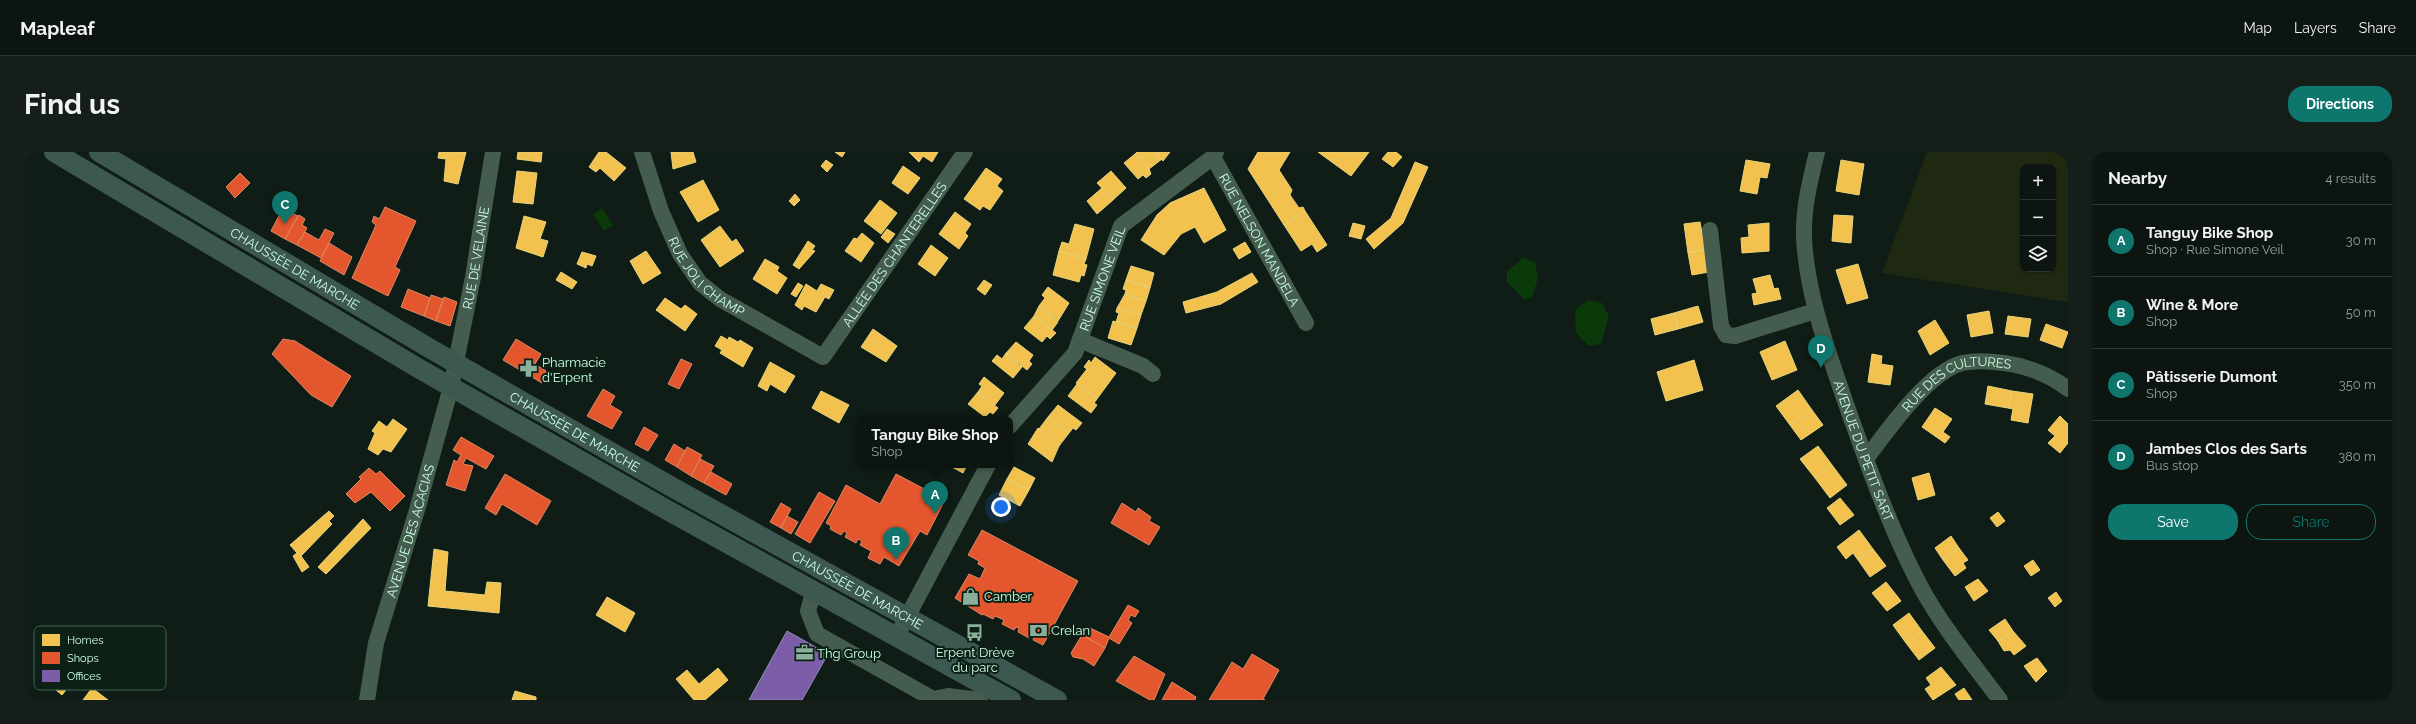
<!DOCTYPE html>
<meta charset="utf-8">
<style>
:root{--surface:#0c1510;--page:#151e19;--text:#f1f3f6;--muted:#9a9f9f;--line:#2c3430;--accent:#0f766e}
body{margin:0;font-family:Raleway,sans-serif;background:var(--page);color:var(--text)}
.controls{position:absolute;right:12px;top:12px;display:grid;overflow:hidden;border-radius:8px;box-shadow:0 1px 3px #0004}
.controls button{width:36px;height:36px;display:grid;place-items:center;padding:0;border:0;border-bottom:1px solid var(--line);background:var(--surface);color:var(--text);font:20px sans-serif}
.you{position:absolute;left:977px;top:355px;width:14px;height:14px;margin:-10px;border:3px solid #fff;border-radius:50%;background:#1a73e8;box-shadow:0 0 0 6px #1a73e833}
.badge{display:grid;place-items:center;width:26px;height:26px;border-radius:50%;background:var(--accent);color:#fff;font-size:13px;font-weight:700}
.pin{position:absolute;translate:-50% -33px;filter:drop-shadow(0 1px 2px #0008)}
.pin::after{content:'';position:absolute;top:21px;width:14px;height:12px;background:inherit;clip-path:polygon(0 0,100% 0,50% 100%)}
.popup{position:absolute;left:833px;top:264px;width:156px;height:52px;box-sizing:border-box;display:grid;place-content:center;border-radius:8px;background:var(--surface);filter:drop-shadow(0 1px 3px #0005);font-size:13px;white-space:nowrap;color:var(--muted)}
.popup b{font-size:15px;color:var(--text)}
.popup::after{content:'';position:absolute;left:50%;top:100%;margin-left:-8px;border:8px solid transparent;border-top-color:var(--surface)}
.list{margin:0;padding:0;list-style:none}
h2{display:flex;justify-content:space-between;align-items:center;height:52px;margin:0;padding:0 16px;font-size:17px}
h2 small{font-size:13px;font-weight:400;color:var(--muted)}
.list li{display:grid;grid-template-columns:26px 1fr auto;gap:12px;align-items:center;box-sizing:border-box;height:72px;padding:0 16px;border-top:1px solid var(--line)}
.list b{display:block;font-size:15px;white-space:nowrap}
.list p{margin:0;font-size:13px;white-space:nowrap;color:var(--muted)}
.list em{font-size:13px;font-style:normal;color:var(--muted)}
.actions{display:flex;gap:8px;padding:12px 16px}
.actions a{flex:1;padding:9px 0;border:1px solid var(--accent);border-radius:16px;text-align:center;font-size:14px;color:var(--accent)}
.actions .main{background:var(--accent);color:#fff}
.icon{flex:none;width:22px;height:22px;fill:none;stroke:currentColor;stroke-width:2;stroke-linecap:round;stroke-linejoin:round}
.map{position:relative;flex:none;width:2044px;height:548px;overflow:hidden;border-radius:16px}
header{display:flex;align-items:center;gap:24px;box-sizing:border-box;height:56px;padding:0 20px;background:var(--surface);border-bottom:1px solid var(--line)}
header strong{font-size:19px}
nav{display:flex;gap:22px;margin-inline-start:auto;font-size:14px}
.intro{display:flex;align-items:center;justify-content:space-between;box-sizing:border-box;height:96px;padding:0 24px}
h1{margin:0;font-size:28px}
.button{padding:10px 18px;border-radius:16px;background:var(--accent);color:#fff;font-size:14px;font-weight:700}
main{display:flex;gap:24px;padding:0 24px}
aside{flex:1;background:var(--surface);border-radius:16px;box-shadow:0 1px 3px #0004}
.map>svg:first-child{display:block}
.green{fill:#1f2810;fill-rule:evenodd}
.water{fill:#0a3a09}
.homes{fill:#f2c14e;stroke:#e6d47b}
.shops{fill:#e4572e;stroke:#dc8964}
.offices{fill:#7b5ea7;stroke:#938eb9}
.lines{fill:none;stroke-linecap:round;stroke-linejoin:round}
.minor{stroke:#455d4e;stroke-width:16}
.major{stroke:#3d5850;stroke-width:20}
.labels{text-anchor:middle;stroke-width:4;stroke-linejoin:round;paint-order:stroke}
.street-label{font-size:13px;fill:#cbffe3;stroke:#0c2016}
.poi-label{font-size:13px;fill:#cbffe3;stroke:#0c2016;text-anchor:start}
.key{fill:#0c2016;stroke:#456354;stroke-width:1}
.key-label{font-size:11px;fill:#cbffe3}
</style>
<header>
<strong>Mapleaf</strong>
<nav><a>Map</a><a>Layers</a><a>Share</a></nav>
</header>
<div class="intro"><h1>Find us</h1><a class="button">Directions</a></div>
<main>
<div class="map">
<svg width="2044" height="548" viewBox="0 0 2044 548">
<rect width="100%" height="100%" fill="#101c16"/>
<path class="green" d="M1903 0H2044V150L1858 121ZM1999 15H2029V117H1999Z"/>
<g class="water">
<path d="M578 56 589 73 580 79 569 62Z"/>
<path d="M1499 106 1511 110 1514 126 1508 145 1501 148 1483 130V120Z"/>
<path d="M1564 148 1578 151 1585 164 1577 192 1565 194 1552 181 1551 158Z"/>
</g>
<g class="homes">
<path d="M415 0H442L434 32 420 29 422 7 414 6Z"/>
<path d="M494 0H518L517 10 493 7Z"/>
<path d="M575 0H582L602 16 590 29 576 16 572 20 565 15Z"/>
<path d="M647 0H669L672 10 649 17Z"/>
<path d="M811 0H821L818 5Z"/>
<path d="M885 0H914L908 10 899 4 895 10Z"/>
<path d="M1113 0H1131L1138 7 1125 17 1111 2Z"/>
<path d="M1131 0H1146L1139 9Z"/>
<path d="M1234 0H1266L1255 18 1268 38 1266 43 1275 56 1279 55 1281 59 1260 73 1224 17Z"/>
<path d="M1294 0H1345L1327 24Z"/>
<path d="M1364 0H1372L1378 5 1369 15 1358 7Z"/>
<path d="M1111 2 1125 17 1127 22 1122 26 1119 23 1114 27 1100 11Z"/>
<path d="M802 8 809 13 803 20 797 14Z"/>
<path d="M1722 8 1746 12 1743 26 1736 25 1733 42 1716 39Z"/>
<path d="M1817 8 1840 12 1835 43 1812 39Z"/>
<path d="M1391 10 1404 15 1379 71 1350 97 1342 87 1367 66Z"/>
<path d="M879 14 896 26 884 42 868 31Z"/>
<path d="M962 16 978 27 973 34 979 39 966 58 959 54 956 58 940 47Z"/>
<path d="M493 19 513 21 509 52 489 50Z"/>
<path d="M1087 19 1102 36 1089 48 1073 31Z"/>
<path d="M679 28 695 58 674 70 656 40Z"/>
<path d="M1078 36 1089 48 1073 62 1063 49Z"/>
<path d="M1180 36 1202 78 1180 91 1171 75 1157 82 1140 103 1117 88 1133 63 1146 51Z"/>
<path d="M771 42 776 48 770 54 765 49Z"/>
<path d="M856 48 873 61 857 82 840 69Z"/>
<path d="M1281 59 1303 93 1293 100 1288 92 1277 99 1260 73Z"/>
<path d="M931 60 947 72 941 81 944 84 935 97 915 82Z"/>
<path d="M1810 63 1829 64 1827 91 1808 89Z"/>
<path d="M500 64 522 70 516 87 524 89 519 105 492 96Z"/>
<path d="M1676 70 1681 97 1664 101 1660 72Z"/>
<path d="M1329 71 1341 74 1337 87 1325 84Z"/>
<path d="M1745 71V99L1718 101 1717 86 1725 85 1724 73Z"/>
<path d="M1051 72 1070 77 1062 107 1035 99 1038 90 1045 92Z"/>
<path d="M696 74 708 90 712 87 720 99 696 115 677 88Z"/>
<path d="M863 77 871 82 864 91 857 85Z"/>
<path d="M838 81 850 91 837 110 821 99 830 86 833 87Z"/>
<path d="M784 89 791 94 788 98 791 99 775 117 769 113Z"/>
<path d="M1221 90 1227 100 1215 107 1209 97Z"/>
<path d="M907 93 924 106 911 124 894 112Z"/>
<path d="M1681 97 1685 120 1668 123 1664 101Z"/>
<path d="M622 99 637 121 619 132 606 109Z"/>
<path d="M1035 99 1062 107 1060 112 1063 113 1060 124 1057 123 1055 130 1029 123Z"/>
<path d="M558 100 572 104 568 114 563 112 562 116 553 112Z"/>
<path d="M741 107 755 115 753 119 763 126 753 142 729 127Z"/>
<path d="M1834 112 1844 146 1823 152 1812 118Z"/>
<path d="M1107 114 1130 121 1126 136 1102 128Z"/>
<path d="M537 120 553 130 548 137 532 128Z"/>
<path d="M1228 121 1234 130 1197 152 1162 161 1159 150 1193 140Z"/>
<path d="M1746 123 1750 137 1754 136 1757 147 1730 153 1728 142 1733 141 1729 127Z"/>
<path d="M960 128 968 133 961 143 953 137Z"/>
<path d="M1102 128 1126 136 1122 149 1101 142 1102 138 1099 137Z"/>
<path d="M774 131 779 134 772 145 767 142Z"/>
<path d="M782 132 793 139 797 132 810 138 805 147 801 145 792 160 780 154 778 158 771 153Z"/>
<path d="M1024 135 1045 151 1034 169 1015 154 1021 146 1018 143Z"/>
<path d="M1101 142 1122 149 1117 163 1093 156Z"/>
<path d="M641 146 657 157 661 153 673 162 661 179 632 158Z"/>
<path d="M1015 154 1034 170 1028 178 1010 164Z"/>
<path d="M1674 154 1679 170 1654 177 1650 161Z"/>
<path d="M1093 156 1117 163 1113 176 1092 170 1095 161 1092 160Z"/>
<path d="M1965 159 1969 181 1947 185 1943 163Z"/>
<path d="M1650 161 1654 177 1631 183 1627 167Z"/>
<path d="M1010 164 1032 181 1026 187 1023 184 1018 190 1000 176Z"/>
<path d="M1984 164 2007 167 2004 185 1981 182Z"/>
<path d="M1911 168 1925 191 1906 203 1894 179Z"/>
<path d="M1089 169 1113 176 1107 193 1084 186Z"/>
<path d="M2022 172 2044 180 2038 196 2016 188Z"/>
<path d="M849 177 873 194 862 210 837 195Z"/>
<path d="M697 184 704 188 705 185 714 190 716 188 729 196 719 215 696 201 698 198 691 194Z"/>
<path d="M1761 189 1773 218 1748 228 1736 200Z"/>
<path d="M992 190 1009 203 1005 209 1008 212 1003 218 982 201Z"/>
<path d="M982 201 998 215 989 226 968 209 973 203 978 207Z"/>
<path d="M1848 202 1858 204 1857 212 1869 214 1866 233 1844 230Z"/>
<path d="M1071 205 1092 221 1073 247 1052 231 1063 217 1060 215 1065 208 1067 211Z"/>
<path d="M1670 208 1679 238 1642 249 1633 220Z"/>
<path d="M746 210 771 224 761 241 746 232 743 239 734 234Z"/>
<path d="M960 225 980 241 971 253 954 240 958 234 955 232Z"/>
<path d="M1053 232 1073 247 1070 251 1073 253 1067 261 1044 244Z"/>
<path d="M1964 234 1988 239 1984 256 1961 252Z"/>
<path d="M1774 238 1788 258 1766 273 1752 254Z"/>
<path d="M797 239 825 253 815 271 788 256Z"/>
<path d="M1988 239 2009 242 2004 271 1987 268 1989 257 1984 256Z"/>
<path d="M954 240 974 256 969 262 966 260 961 265 944 252Z"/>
<path d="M1034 253 1058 271 1052 278 1049 276 1045 281 1024 265Z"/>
<path d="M1911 256 1928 267 1919 280 1926 285 1921 291 1898 275Z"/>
<path d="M1788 258 1799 273 1777 288 1766 273Z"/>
<path d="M2036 264 2044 272V291L2036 301 2024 291 2031 284 2024 278Z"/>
<path d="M1024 265 1045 281 1035 294 1015 277Z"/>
<path d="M369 267 383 277 367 300 359 297 354 303 344 297 351 281 348 279 355 269 363 275Z"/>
<path d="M1014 276 1035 294 1028 310 1004 292Z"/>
<path d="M1794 294 1808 313 1791 326 1776 307Z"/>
<path d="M924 313H943L939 321Z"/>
<path d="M1808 313 1823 333 1806 346 1791 326Z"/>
<path d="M990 315 1011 326 1005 338 983 327Z"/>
<path d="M1905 321 1911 343 1894 348 1888 326Z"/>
<path d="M983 327 1005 338 996 354 975 343Z"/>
<path d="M1816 346 1830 363 1816 373 1803 356Z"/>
<path d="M305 359 310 364 305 369 308 372 277 404 285 415 278 420 269 404 273 401 266 393Z"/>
<path d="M1974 360 1981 369 1973 375 1966 366Z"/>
<path d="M339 367 347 376 302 422 294 415Z"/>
<path d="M1835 378 1849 397 1834 408 1829 401 1822 407 1813 395Z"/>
<path d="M1927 384 1935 396 1919 408 1911 396Z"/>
<path d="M1935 396 1944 408 1939 411 1942 416 1931 424 1919 408Z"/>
<path d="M410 397 424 400 421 439 461 443 463 430 477 431 475 461 404 454Z"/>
<path d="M1849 397 1862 414 1846 425 1834 408Z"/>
<path d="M2009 408 2016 418 2007 424 2000 414Z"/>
<path d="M1954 427 1964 439 1950 449 1941 435Z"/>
<path d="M1862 430 1877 449 1863 459 1848 441Z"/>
<path d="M2032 440 2038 449 2031 455 2024 446Z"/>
<path d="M583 445 611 461 601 480 572 463Z"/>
<path d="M1885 461 1898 479 1882 491 1869 473Z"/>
<path d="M1981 467 1989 479 1974 489 1965 478Z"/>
<path d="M1898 479 1911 496 1895 508 1882 491Z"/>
<path d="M1989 479 2002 494 1990 503 1986 498 1980 499 1974 489Z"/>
<path d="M36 506 55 521 38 543 19 527Z"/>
<path d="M2013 506 2023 519 2012 530 2000 514Z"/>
<path d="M1917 515 1932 533 1909 548 1901 537 1907 533 1902 526Z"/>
<path d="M694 516 704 528 681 548H670L652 527 663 518 675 532Z"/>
<path d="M68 536 84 548H59Z"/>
<path d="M1940 536 1948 548H1935L1931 542Z"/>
<path d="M491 539 512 545V548H488Z"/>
</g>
<g class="shops">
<path d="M216 21 226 31 211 46 202 35Z"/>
<path d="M361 55 392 69 371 115 376 118 364 144 328 126 352 73 348 70 350 64 355 67Z"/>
<path d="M259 56 274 64 261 87 247 79Z"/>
<path d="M275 63 281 67 278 73 283 76 273 93 261 87Z"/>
<path d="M301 77 310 81 297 106 273 93 281 80 295 88Z"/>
<path d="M305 91 328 105 320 123 296 109Z"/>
<path d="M384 137 406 146 400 164 377 155Z"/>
<path d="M407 143 419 147 412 169 400 164Z"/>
<path d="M420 145 433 150 426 174 412 169Z"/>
<path d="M259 187 271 189 327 224 308 255 287 243 248 202Z"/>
<path d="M492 187 517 202 511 212 522 219 524 222 518 231 479 208Z"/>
<path d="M657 207 668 212 655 237 644 232Z"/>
<path d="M579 237 591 244 586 253 598 260 588 277 563 264Z"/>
<path d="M620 275 634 283 624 299 611 292Z"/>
<path d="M437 285 470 304 462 317 442 306 439 312 449 314 441 339 422 333 430 308 433 310 437 303 429 298Z"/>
<path d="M650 292 661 299 653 315 641 308Z"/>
<path d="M663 295 678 303 667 324 653 315Z"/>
<path d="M676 307 690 314 680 331 667 324Z"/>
<path d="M345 316 352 322 356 319 381 344 366 359 347 340 331 351 322 342 337 327 335 325Z"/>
<path d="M687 320 708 332 702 343 680 331Z"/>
<path d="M481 322 527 349 513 373 478 352 472 363 461 356Z"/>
<path d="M872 322 921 348 903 383 896 379 875 414 860 405 856 412 844 406 847 399 836 393 838 389 834 387 832 391 821 385 823 381 820 379 817 383 806 377 807 374 802 371 822 333 856 352Z"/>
<path d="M795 340 811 349 786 391 771 382Z"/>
<path d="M757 351 767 357 757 376 746 370Z"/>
<path d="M1098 351 1112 360 1114 356 1127 365 1125 369 1136 375 1125 393 1087 371Z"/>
<path d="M763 364 774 370 767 382 757 376Z"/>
<path d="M958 378 1054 429 1019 493 1009 488 1010 484 1007 483 1005 486 994 480 995 476 992 475 990 478 978 472 980 468 971 464 969 467 959 462 958 463 931 446 945 422 956 427 961 416 954 412 955 409 944 403Z"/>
<path d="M1104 453 1115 459 1111 465 1107 463 1104 468 1108 471 1095 492 1085 486 1081 496 1058 483 1066 476 1085 485Z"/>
<path d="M1058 483 1081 496 1070 514 1059 507 1049 505 1047 501Z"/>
<path d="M1228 502 1255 518 1239 547 1241 548H1185L1208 510 1219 517Z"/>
<path d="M1110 504 1141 522 1130 548H1126L1092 529Z"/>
<path d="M1148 530 1172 545 1171 548H1138Z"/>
</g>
<path class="offices" d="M763 479 804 502 778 548H725Z"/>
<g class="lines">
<g class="minor">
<path id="s1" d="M618 0 637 59 656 102 676 131 696 147 799 205 941 0"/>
<path id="s2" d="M1793 0C1786 29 1779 56 1780 86 1783 143 1803 196 1821 249 1843 311 1868 382 1899 439 1921 478 1950 513 1976 548"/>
<path id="s3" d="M1189 5 1282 171"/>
<path d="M1686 78 1697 174 1702 183 1711 184 1791 159"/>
<path d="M1056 188 1119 214 1129 222"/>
<path id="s4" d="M986 274 1051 201 1097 74 1189 5 1192 0"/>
<path id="s5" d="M1842 307C1863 279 1904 220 1938 211 1952 208 1966 209 1980 211 2002 214 2026 223 2044 237"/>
<path d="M790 438 784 459 793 482 909 547 924 544 956 548"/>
<path d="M873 484 964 313"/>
<path id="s6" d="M343 548 352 491 393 358 427 235 449 125 469 0"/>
</g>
<g class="major">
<path d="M30 0 394 216 636 354 987 548"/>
<path id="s7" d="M75 0 405 196 646 334 1033 548"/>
</g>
</g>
<defs>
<symbol id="pharmacy-bare" viewBox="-9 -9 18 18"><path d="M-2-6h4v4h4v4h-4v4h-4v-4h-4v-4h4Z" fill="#8ab09b" stroke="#0c2016" stroke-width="2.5" paint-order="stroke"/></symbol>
<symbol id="shop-bare" viewBox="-9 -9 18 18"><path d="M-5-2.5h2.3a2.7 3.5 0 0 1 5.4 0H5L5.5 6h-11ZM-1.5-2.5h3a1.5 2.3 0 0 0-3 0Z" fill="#8ab09b" stroke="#0c2016" stroke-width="2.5" paint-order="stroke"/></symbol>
<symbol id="bank-bare" viewBox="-9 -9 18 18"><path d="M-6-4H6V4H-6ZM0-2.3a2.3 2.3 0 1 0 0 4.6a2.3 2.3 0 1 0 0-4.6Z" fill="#8ab09b" stroke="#0c2016" stroke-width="2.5" paint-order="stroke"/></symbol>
<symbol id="bus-bare" viewBox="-9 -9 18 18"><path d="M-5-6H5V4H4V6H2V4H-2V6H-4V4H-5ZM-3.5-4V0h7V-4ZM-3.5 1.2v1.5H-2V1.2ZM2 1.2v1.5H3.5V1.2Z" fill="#8ab09b" stroke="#0c2016" stroke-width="2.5" paint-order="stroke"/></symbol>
<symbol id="office-bare" viewBox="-9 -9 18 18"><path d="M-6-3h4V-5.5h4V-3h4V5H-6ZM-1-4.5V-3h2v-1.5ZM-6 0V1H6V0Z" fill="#8ab09b" stroke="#0c2016" stroke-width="2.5" paint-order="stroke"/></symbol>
</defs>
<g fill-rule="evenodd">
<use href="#pharmacy-bare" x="492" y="204" width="25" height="25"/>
<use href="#shop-bare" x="934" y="432" width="25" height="25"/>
<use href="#bank-bare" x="1002" y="466" width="25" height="25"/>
<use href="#bus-bare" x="938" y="468" width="25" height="25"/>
<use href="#office-bare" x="768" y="488" width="25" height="25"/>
</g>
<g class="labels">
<g class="street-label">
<text dy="5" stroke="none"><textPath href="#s3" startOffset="95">RUE NELSON MANDELA</textPath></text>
<text dy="5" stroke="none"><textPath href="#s1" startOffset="413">ALLÉE DES CHANTERELLES</textPath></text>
<text dy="5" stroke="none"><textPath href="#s6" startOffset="456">RUE DE VELAINE</textPath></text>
<text dy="5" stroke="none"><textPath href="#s7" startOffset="228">CHAUSSÉE DE MARCHE</textPath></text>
<text dy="5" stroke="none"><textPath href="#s1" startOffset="144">RUE JOLI CHAMP</textPath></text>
<text dy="5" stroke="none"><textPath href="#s4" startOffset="177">RUE SIMONE VEIL</textPath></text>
<text dy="5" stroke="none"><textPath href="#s5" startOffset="125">RUE DES CULTURES</textPath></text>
<text dy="5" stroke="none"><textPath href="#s7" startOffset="552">CHAUSSÉE DE MARCHE</textPath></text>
<text dy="5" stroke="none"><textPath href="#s2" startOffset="309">AVENUE DU PETIT SART</textPath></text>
<text dy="5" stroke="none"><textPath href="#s6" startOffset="175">AVENUE DES ACACIAS</textPath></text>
<text dy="5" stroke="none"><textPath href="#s7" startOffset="876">CHAUSSÉE DE MARCHE</textPath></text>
</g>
<g class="poi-label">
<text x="518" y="215">Pharmacie<tspan x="518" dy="15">d'Erpent</tspan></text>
<text x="960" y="449">Camber</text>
<text x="1027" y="483">Crelan</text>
<text x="951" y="505" text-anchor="middle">Erpent Drève<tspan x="951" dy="15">du parc</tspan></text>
<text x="793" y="506">Thg Group</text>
</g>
</g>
<rect x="10" y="474" width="132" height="64" rx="6" class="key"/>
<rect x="18" y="482" width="18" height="12" fill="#f2c14e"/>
<rect x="18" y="500" width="18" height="12" fill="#e4572e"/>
<rect x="18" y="518" width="18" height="12" fill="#7b5ea7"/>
<g class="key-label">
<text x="43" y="492">Homes</text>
<text x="43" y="510">Shops</text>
<text x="43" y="528">Offices</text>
</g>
</svg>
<div class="controls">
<button>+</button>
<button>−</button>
<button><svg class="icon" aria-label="layers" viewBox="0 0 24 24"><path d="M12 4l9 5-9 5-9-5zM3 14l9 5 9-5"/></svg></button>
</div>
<div class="you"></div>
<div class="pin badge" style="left:911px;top:362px">A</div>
<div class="popup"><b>Tanguy Bike Shop</b>Shop</div>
<div class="pin badge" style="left:872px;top:408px">B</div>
<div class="pin badge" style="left:261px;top:72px">C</div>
<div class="pin badge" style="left:1797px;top:216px">D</div>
</div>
<aside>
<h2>Nearby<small>4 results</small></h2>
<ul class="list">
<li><span class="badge">A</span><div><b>Tanguy Bike Shop</b><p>Shop · Rue Simone Veil</p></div><em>30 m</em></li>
<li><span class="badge">B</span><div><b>Wine &amp; More</b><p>Shop</p></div><em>50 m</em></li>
<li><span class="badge">C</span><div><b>Pâtisserie Dumont</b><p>Shop</p></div><em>350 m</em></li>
<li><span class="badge">D</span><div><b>Jambes Clos des Sarts</b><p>Bus stop</p></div><em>380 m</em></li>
</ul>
<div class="actions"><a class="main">Save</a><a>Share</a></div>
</aside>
</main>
